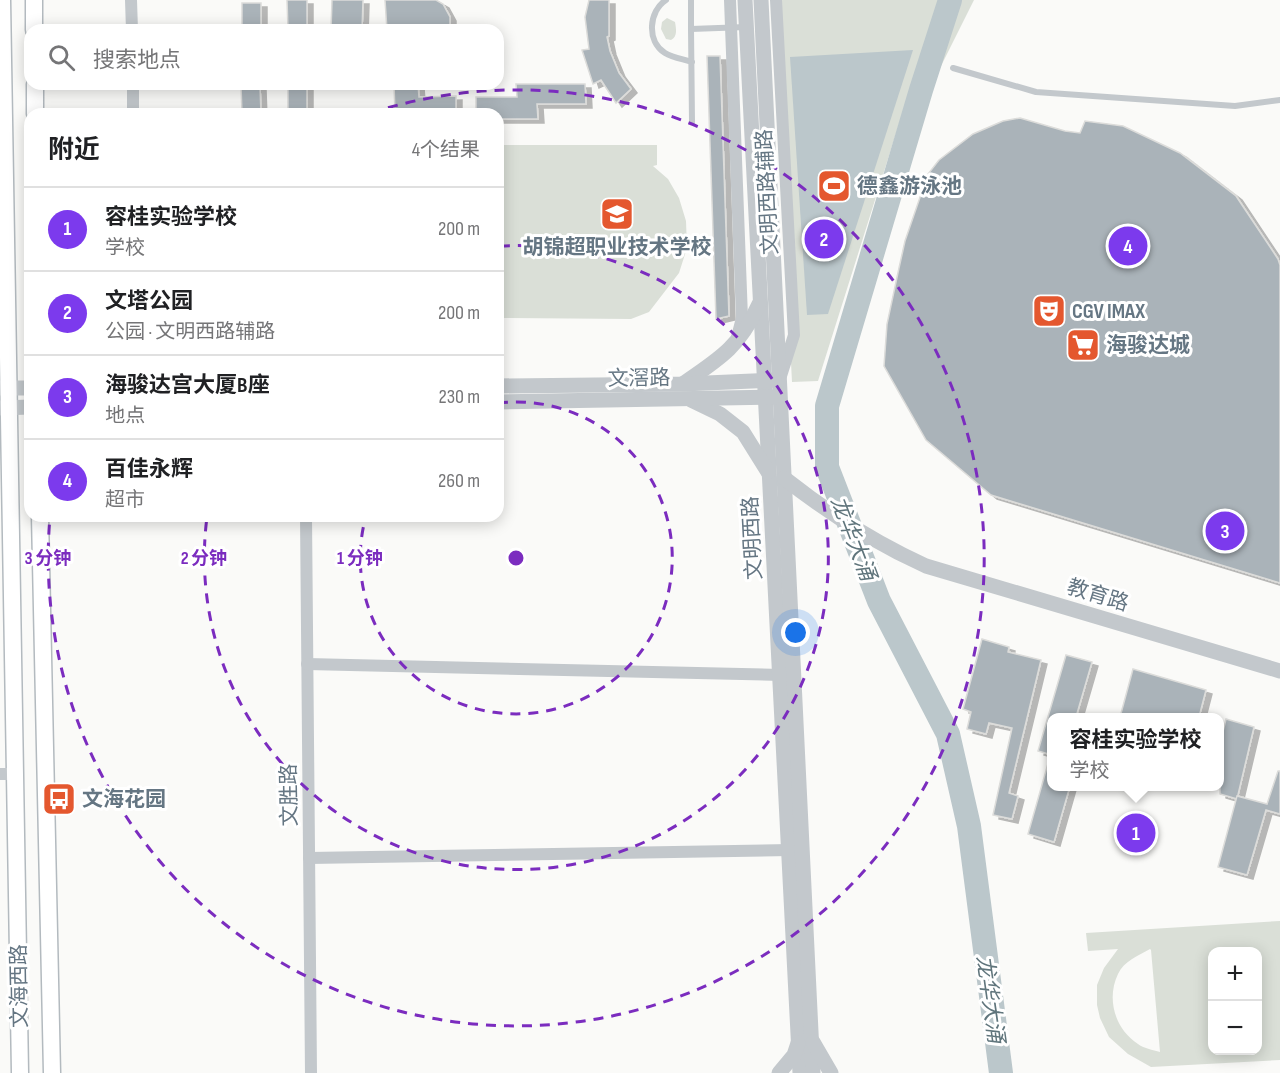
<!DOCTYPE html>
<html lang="zh">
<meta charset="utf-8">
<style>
:root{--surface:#fff;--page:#f6f6f6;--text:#202124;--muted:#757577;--line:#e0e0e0;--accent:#7c3aed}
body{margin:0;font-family:"Sofia Sans Condensed","Noto Sans SC",sans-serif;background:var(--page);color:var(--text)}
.controls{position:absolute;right:18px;bottom:18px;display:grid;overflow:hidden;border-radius:12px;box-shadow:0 3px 15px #0003}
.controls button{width:54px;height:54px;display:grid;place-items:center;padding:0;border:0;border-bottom:2px solid var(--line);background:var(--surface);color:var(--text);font:30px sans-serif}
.you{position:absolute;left:796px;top:633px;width:21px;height:21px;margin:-15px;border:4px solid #fff;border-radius:50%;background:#1a73e8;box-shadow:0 0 0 9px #1a73e833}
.badge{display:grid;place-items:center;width:39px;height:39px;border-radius:50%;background:var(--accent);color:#fff;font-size:20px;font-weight:700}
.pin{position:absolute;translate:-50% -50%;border:3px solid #fff;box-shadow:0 2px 6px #0006}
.popup{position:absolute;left:1047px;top:713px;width:177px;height:78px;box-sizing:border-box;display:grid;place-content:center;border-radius:12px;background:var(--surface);filter:drop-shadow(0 2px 4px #0005);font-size:20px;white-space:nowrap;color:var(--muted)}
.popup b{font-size:22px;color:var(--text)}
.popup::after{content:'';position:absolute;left:50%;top:100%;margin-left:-12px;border:12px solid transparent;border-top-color:var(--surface)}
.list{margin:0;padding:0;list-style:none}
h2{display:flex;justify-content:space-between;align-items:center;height:78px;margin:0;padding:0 24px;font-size:26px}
h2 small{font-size:20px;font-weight:400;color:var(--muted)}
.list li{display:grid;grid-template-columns:39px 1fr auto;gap:18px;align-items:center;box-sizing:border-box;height:84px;padding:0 24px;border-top:2px solid var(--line)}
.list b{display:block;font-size:22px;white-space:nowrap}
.list p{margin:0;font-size:20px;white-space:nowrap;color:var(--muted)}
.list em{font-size:20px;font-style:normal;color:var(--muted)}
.icon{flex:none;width:33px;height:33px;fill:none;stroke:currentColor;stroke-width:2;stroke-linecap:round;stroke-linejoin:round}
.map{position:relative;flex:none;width:1280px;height:1073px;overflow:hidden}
.search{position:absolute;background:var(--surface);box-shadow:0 3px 15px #0003;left:24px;top:24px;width:480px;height:66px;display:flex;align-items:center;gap:15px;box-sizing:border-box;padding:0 21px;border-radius:18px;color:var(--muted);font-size:22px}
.panel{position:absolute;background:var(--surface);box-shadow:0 3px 15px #0003;left:24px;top:108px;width:480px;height:414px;border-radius:18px}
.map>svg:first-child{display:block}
.green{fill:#dadfd7;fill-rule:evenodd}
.water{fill:#bbc7cb}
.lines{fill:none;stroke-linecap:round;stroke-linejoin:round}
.river{stroke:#bbc7cb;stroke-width:24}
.building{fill:#aab3b9;stroke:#dcdcda;stroke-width:1.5;filter:url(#shadow)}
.secondary-casing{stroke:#b3babf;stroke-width:19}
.service{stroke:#c3c8cc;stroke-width:6}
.minor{stroke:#c3c8cc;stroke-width:12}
.tertiary{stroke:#c3c8cc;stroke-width:15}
.secondary{stroke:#fff;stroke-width:16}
.ring{fill:none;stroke:#7b2cbf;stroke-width:3;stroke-dasharray:10 8}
.labels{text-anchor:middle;stroke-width:6;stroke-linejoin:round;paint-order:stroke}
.poi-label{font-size:21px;font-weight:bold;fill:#657683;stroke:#fff;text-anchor:start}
.street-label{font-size:21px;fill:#657683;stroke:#fff}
.water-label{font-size:22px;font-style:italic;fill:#60757c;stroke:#fff}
.centre{fill:#7b2cbf;stroke:#fff;stroke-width:3}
.ring-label{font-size:18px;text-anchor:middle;font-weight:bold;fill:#7b2cbf;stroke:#fff;stroke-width:6;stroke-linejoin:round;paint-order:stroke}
</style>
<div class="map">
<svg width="1280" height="1073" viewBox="0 0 1280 1073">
<defs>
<filter id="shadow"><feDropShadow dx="6" dy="4" stdDeviation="0" flood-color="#0004"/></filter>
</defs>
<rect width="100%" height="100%" fill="#fafaf8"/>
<g class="green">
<path d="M772 0H974L926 96 909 92 818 381 792 382Z"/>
<path d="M667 18 675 22C676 28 678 37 671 40L666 39 661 29 662 22Z"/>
<path d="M498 145H657V165L653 166 668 179 679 198 686 221 687 248 679 273 649 312 631 319 498 318Z"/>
<path d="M1280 921V1060L1151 1067 1128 1054 1109 1037 1100 1018 1097 1005V985L1104 968 1118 949 1088 951 1086 933ZM1150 949 1151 950 1160 1052C1153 1050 1143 1048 1138 1044 1115 1029 1106 999 1118 974 1124 961 1138 956 1150 949ZM1212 952H1258V1050H1212Z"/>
</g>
<path class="water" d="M913 50 828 314 807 315 790 57Z"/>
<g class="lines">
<path class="river" d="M950 0 921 90 827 406V467L879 601 948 734 969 826 1001 1073"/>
</g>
<g class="building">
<path d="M287 0H307V30H288Z"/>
<path d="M332 0H363L362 30H331Z"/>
<path d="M385 0H436L443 4 450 17V30H387Z"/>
<path d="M589 0H609V36L607 37 610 51 619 73 631 89 616 103 601 80 593 84 582 50 589 49 585 17Z"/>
<rect x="242" y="3" width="19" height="27"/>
<path d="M707 56H720L729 316 716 319Z"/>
<rect x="288" y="84" width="19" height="30"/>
<path d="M394 84H418L419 97 456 96V114H395Z"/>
<path d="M516 84H585L586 104H537L538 119H498V114H476V97H517Z"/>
<path d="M241 86H260L261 114H242Z"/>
<path d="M1020 118 1065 131 1080 133 1085 121 1123 126 1180 153 1236 196 1278 259 1280 265V583L991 495 926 440 884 366 887 324 899 268 905 241 928 174 939 160 973 134 1003 121Z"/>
<path d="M982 639 1009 647 1008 652 1041 660 1009 793 1018 796 1012 819 993 815 1012 728 989 723 986 734 967 729 971 712 963 709Z"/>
<path d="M1066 655 1092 662 1076 717H1052V755L1038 751Z"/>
<path d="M1133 669 1206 690 1199 717H1120Z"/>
<path d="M1226 719 1254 727 1237 799 1220 794V744Z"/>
<path d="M1049 760H1052V786H1070L1054 842 1028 834Z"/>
<path d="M1278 771H1280V814L1266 810 1247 875 1218 867 1237 796 1267 804Z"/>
</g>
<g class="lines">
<defs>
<g id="secondary">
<path d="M2 0 20 1073"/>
<path d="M34 0V30"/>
<path d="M35 84V114"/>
<path d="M40 516 52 1073"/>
</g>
</defs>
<use href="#secondary" class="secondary-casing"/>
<g class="service">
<path d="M666 0C649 11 646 41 665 53 673 58 683 59 692 62"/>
<path d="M691 0V29L746 27"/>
<path d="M691 29 692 122"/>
<path d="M953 68 1036 92 1235 106 1280 100"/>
</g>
<g class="minor">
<path d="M131 0 132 30"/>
<path d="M730 0 742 318 737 337"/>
<path d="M776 0 794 335 781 376"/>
<path d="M133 84V114"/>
<path d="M306 516 311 1073"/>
<path d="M307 664 781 675"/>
<path d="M0 774H15"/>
<path d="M309 858 790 850"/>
</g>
<g class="tertiary">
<path d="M745 0 800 1073"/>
<path d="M761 0 813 1073"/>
<path d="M684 383C721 358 740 346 759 304"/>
<path d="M498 386 683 384 774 380"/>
<path d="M0 388H30"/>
<path d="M691 400 720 414 743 432 768 472"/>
<path d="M498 402 774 397"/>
<path d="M0 408 30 407"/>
<path d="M784 478C827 512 875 543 926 566L1280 671"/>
<path d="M813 1042 831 1073"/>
<path d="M779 1073 794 1055 798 1043"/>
</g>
<use href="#secondary" class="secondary"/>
</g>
<g class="ring">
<path d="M498 403A156 156 0 1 1 366 516"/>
<path d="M500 246A312 312 0 1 1 207 517"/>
<path d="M371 113A468 468 0 1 1 50 517"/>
</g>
<defs>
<symbol id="stadium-square" viewBox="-11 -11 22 22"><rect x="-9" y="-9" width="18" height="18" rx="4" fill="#e4572e" stroke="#fff"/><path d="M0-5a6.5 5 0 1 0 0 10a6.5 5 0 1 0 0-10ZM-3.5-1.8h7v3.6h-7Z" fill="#fff"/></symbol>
<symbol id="school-square" viewBox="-11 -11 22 22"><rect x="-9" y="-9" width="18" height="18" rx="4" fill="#e4572e" stroke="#fff"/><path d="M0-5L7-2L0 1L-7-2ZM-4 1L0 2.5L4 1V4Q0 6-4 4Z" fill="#fff"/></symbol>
<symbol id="theatre-square" viewBox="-11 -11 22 22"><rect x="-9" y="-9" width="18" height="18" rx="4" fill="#e4572e" stroke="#fff"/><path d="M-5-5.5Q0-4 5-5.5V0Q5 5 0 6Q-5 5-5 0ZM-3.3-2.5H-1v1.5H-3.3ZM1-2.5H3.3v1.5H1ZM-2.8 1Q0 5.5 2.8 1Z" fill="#fff"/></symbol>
<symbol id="supermarket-square" viewBox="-11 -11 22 22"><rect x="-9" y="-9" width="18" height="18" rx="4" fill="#e4572e" stroke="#fff"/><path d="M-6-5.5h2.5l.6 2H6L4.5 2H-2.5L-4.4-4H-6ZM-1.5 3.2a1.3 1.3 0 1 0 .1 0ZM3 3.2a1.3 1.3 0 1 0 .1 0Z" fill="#fff"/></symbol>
<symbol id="bus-square" viewBox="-11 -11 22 22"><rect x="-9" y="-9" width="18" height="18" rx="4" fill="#e4572e" stroke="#fff"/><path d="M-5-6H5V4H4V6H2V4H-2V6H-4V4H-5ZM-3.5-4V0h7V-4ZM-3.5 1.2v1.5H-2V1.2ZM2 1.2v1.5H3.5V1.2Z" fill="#fff"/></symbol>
</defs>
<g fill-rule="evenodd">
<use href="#stadium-square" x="815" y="167" width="38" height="38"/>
<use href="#school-square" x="598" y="195" width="38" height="38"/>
<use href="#theatre-square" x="1030" y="292" width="38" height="38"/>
<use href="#supermarket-square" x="1064" y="326" width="38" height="38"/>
<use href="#bus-square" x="40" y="780" width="38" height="38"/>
</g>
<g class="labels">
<g class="poi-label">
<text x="857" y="193">德鑫游泳池</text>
<text x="617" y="254" text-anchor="middle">胡锦超职业技术学校</text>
<text x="1072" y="318">CGV IMAX</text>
<text x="1106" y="352">海骏达城</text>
<text x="82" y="806">文海花园</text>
</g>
<g class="street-label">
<text transform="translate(767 192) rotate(-93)" y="7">文明西路辅路</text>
<text transform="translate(639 378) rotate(-1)" y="7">文滘路</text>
<text transform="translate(752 538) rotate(-93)" y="7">文明西路</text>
<text transform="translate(1098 595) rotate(17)" y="7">教育路</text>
<text transform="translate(289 795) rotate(-91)" y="7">文胜路</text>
<text transform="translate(19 986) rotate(-91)" y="7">文海西路</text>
</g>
<g class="water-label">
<text transform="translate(854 538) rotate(69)" y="8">龙华大涌</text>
<text transform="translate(991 999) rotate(82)" y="8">龙华大涌</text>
</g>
</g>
<circle cx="516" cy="558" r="9" class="centre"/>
<g class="ring-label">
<text x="204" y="564">2 分钟</text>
<text x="360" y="564">1 分钟</text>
<text x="48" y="564">3 分钟</text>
</g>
</svg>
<div class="controls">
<button>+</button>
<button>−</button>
</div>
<div class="you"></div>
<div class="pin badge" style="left:1136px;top:833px">1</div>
<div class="popup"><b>容桂实验学校</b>学校</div>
<div class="pin badge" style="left:824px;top:239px">2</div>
<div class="pin badge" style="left:1225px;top:531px">3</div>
<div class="pin badge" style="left:1128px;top:246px">4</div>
<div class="search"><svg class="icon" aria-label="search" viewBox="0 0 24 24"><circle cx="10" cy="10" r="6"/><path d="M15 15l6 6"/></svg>搜索地点</div>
<section class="panel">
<h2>附近<small>4个结果</small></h2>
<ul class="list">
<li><span class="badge">1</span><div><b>容桂实验学校</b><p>学校</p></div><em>200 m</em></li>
<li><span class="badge">2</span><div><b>文塔公园</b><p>公园 · 文明西路辅路</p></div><em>200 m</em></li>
<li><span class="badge">3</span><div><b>海骏达宫大厦B座</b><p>地点</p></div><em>230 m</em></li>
<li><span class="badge">4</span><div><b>百佳永辉</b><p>超市</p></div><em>260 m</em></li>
</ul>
</section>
</div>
